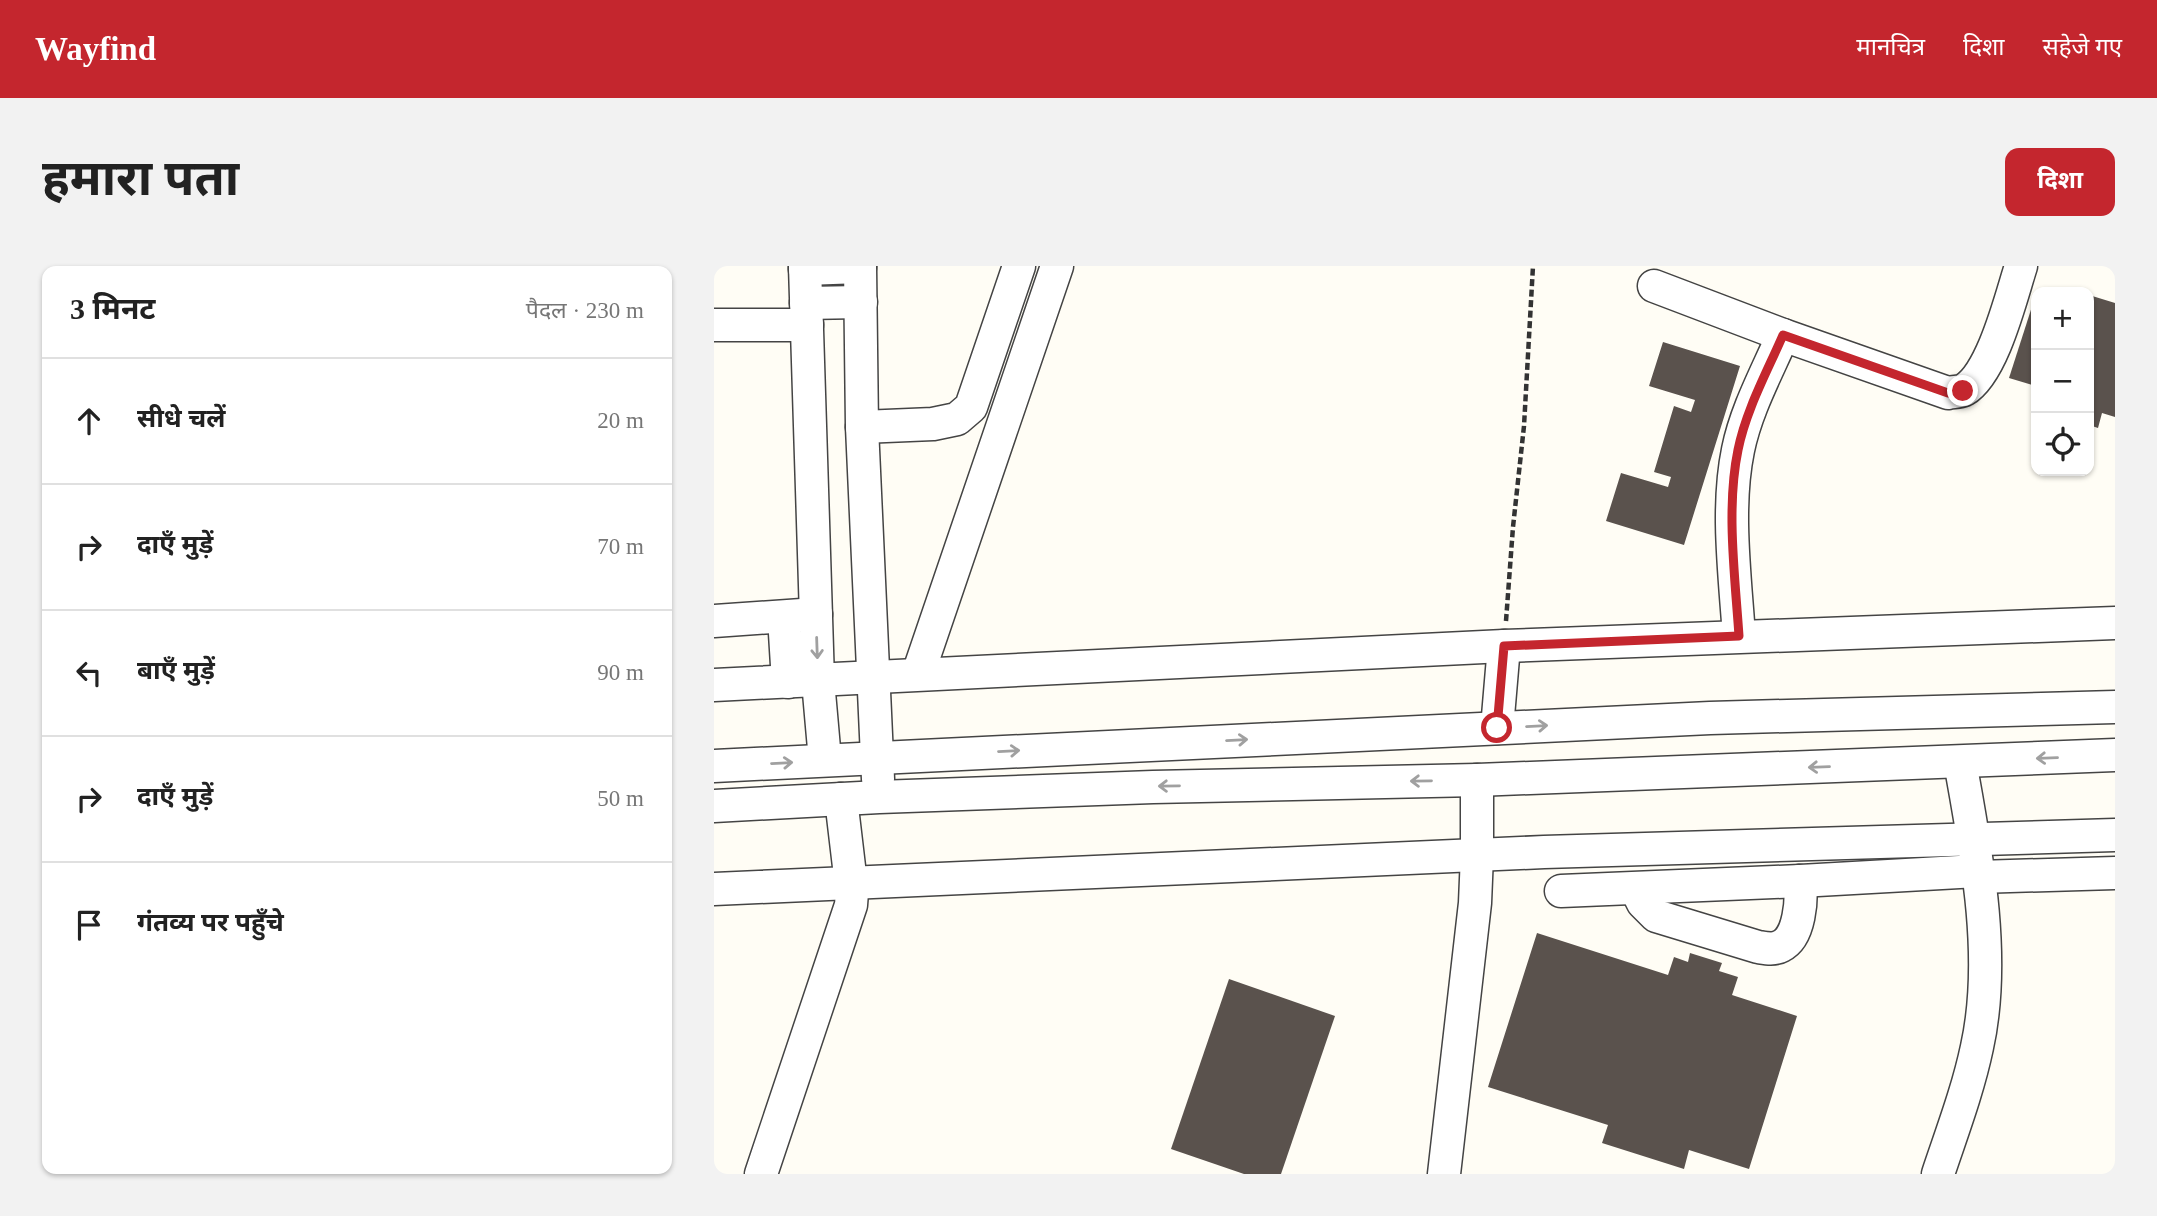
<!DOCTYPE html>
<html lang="hi">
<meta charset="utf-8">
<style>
:root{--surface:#fff;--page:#f2f2f2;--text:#222;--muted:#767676;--line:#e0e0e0;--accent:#c4262e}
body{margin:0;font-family:"Times New Roman","Noto Sans Devanagari",serif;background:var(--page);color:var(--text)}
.controls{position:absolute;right:21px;top:21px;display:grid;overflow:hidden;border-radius:14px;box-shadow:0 2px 5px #0004}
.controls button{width:63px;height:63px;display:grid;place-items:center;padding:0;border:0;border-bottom:2px solid var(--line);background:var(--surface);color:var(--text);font:35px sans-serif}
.stop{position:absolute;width:21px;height:21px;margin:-16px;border:5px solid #c4262e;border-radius:50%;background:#fff}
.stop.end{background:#c4262e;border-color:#fff;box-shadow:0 2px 7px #0008}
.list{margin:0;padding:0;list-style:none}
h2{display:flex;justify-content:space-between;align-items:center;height:91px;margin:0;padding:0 28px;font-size:30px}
h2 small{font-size:23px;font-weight:400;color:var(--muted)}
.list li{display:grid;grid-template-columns:46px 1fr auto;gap:21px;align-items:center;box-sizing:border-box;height:126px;padding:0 28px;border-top:2px solid var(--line)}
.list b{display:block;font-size:26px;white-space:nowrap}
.list em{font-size:23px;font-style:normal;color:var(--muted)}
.icon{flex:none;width:38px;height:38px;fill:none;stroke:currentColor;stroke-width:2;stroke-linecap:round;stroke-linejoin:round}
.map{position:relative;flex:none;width:1401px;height:908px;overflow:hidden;border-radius:14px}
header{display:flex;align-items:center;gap:42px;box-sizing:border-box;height:98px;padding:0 35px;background:var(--accent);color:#fff}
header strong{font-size:33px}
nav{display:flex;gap:38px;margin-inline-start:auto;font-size:24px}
.intro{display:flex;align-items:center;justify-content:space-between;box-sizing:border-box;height:168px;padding:0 42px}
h1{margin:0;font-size:49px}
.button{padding:18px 32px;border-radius:14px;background:var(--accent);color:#fff;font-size:24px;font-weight:700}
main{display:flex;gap:42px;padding:0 42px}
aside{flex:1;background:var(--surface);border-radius:14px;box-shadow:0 2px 5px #0004}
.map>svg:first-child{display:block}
.building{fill:#5a524d}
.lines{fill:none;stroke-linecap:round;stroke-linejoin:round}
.minor-casing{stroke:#444;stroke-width:35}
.path{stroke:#333;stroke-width:4.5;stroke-dasharray:7 3.5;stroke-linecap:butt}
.minor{stroke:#fff;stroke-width:32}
.oneway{stroke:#a0a0a0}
.route{stroke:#c4262e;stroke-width:9}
</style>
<header>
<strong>Wayfind</strong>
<nav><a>मानचित्र</a><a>दिशा</a><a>सहेजे गए</a></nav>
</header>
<div class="intro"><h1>हमारा पता</h1><a class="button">दिशा</a></div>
<main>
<aside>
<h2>3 मिनट<small>पैदल · 230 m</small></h2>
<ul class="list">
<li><svg class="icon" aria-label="ahead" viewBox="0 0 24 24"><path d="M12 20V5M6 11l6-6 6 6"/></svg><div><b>सीधे चलें</b></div><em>20 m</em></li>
<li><svg class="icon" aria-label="right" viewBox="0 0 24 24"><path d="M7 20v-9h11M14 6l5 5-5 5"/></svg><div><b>दाएँ मुड़ें</b></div><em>70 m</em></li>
<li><svg class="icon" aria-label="left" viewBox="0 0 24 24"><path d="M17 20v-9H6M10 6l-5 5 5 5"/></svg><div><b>बाएँ मुड़ें</b></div><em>90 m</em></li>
<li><svg class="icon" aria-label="right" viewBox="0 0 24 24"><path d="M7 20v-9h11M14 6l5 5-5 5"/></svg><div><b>दाएँ मुड़ें</b></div><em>50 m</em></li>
<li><svg class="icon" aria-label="arrive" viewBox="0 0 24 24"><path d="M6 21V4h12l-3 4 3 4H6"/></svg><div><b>गंतव्य पर पहुँचे</b></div></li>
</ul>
</aside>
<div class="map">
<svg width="1401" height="908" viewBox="0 0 1401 908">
<rect width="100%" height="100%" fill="#fffdf5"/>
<g class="building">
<path d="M1322 28V120L1295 112Z"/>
<path d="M1375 29 1401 37V151L1388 147 1384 162 1375 159Z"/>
<path d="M949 76 1026 100 970 279 892 255 907 207 954 221 957 211 940 206 960 140 977 146 981 134 935 120Z"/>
<path d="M823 667 954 709 960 691 974 696 976 687 1008 697 1005 705 1024 711 1018 729 1083 750 1035 903 975 884 970 903 888 877 894 859 774 821Z"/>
<path d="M515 713 621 750 567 908H530L457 883Z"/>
</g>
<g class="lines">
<defs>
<g id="minor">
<path d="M91 0 104 415 111 494"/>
<path d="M146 0 148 161 164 513"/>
<path d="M91 3 146 1"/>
<path d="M940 20 1069 69 1234 127C1239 126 1245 126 1250 124 1279 107 1297 31 1307 0"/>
<path d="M92 37 147 36"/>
<path d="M0 59H93"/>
<path d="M148 161 219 158 243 153 257 141 305 0"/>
<path d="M70 351 74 416"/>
<path d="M0 355 102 348"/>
<path d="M1025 370C1021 310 1012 242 1024 184 1032 144 1053 106 1069 69"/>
<path d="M204 408 343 0"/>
<path d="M0 419 790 380 1401 357"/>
<path d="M783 462 790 380"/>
<path d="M0 500 996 452 1401 441"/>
<path d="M0 540 165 531 439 521 763 514 1401 489"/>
<path d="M1264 611 1401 607"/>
<path d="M0 623 830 586 1401 569"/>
<path d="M922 623 929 637 942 650 1044 681C1051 682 1060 684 1067 680 1086 671 1088 633 1086 615"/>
<path d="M847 625 1086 615 1263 605"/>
<path d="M47 908 137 639 138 626 127 533"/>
<path d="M730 908 761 637 763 589V514"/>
<path d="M1224 908C1238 866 1254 824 1263 781 1283 691 1262 585 1246 496"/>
</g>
</defs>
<use href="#minor" class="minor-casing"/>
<path class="path" d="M792 355 799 261 810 160 819 0"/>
<use href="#minor" class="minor"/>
</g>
<defs><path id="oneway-shaft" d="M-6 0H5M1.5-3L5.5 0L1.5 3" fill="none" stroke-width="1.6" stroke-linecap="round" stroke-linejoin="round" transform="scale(1.75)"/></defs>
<g class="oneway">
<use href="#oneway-shaft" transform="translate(103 382) rotate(88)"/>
<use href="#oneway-shaft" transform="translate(823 460) rotate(-3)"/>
<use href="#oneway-shaft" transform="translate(523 474) rotate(-3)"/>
<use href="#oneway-shaft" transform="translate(295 485) rotate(-3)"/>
<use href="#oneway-shaft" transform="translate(1333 492) rotate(178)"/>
<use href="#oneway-shaft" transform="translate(68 497) rotate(-3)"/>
<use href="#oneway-shaft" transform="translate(1105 501) rotate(178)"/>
<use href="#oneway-shaft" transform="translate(707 515) rotate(179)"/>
<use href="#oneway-shaft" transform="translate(455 520) rotate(179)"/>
</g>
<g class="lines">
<path class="route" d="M783 462 790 380 1025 370C1021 310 1012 242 1024 184 1032 144 1053 106 1069 69L1234 127 1249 125"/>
</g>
</svg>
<div class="controls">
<button>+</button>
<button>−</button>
<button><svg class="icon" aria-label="locate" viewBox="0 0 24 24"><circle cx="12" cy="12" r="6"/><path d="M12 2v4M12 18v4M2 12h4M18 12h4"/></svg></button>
</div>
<div class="stop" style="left:783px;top:462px"></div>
<div class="stop end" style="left:1249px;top:125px"></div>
</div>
</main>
